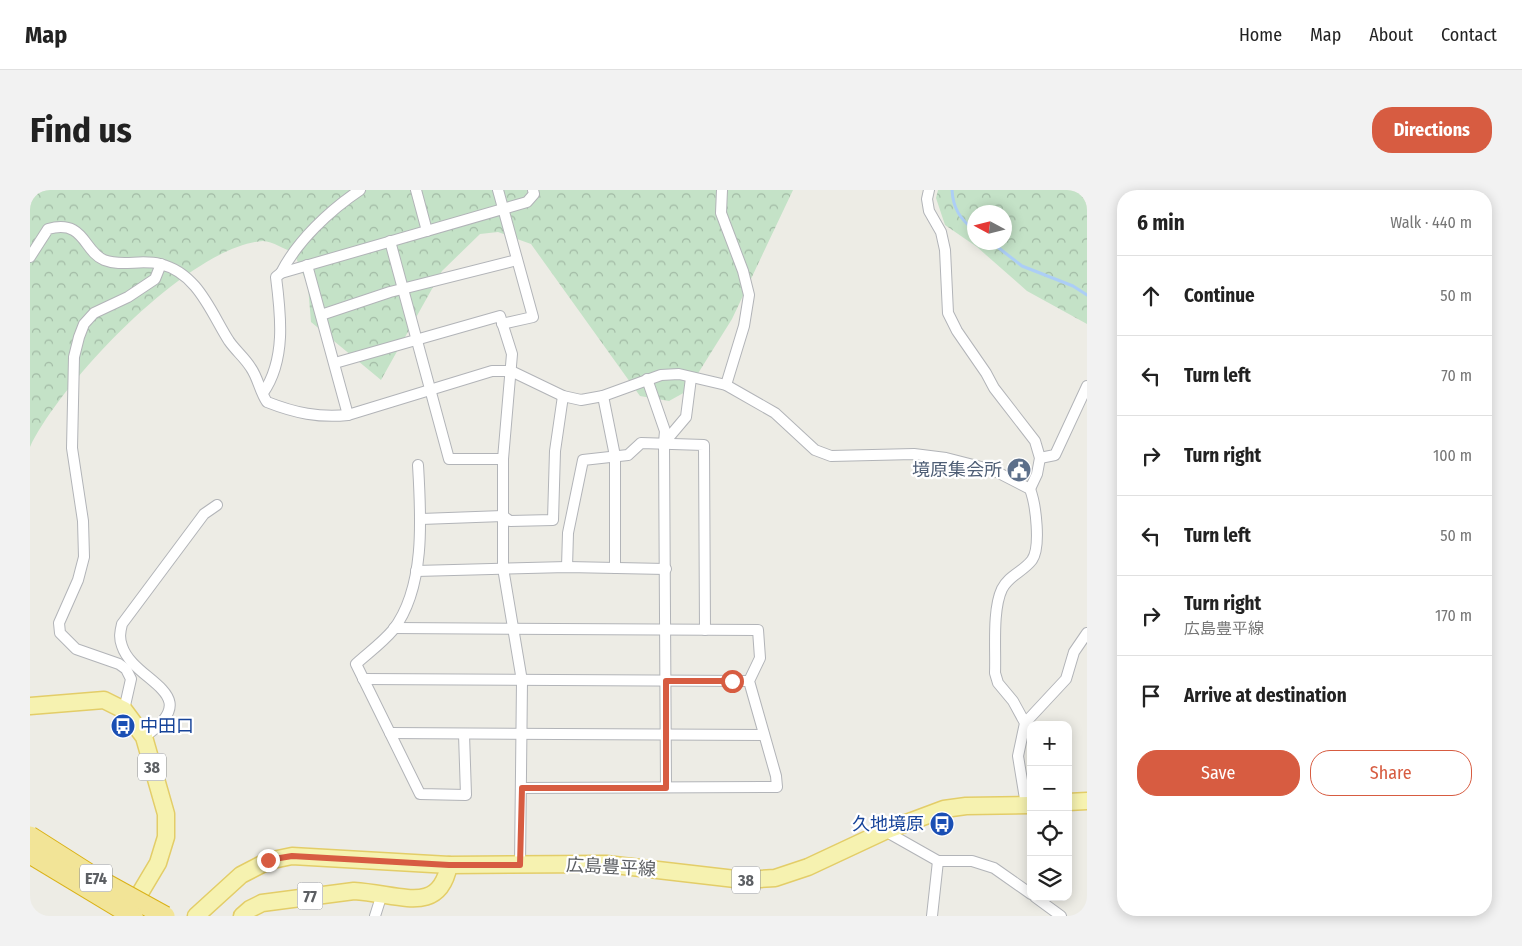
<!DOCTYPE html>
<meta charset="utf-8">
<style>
:root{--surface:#fff;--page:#f2f2f2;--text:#222;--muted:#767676;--line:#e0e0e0;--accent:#d75c41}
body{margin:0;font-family:"Fira Sans Condensed","Noto Sans JP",sans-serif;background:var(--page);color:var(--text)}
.controls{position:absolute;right:15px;bottom:15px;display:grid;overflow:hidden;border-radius:10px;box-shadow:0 2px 12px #0003}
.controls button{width:45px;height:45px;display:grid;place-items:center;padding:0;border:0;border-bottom:1px solid var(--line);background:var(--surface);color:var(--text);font:25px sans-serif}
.compass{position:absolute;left:937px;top:15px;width:45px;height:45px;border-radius:50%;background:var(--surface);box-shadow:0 2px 12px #0003;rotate:277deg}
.stop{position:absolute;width:15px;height:15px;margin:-11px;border:4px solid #d75c41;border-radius:50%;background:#fff}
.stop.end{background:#d75c41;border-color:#fff;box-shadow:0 1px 5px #0008}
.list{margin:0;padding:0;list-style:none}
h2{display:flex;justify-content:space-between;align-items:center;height:65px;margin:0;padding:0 20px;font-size:21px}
h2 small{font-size:16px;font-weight:400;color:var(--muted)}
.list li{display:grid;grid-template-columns:32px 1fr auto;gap:15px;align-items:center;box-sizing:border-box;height:80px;padding:0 20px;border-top:1px solid var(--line)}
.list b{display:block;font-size:19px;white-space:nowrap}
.list p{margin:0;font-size:16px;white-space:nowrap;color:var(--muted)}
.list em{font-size:16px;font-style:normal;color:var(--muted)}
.actions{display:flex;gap:10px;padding:15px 20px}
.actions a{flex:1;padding:11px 0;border:1px solid var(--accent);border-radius:20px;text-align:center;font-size:18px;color:var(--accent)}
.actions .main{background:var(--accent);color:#fff}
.icon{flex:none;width:28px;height:28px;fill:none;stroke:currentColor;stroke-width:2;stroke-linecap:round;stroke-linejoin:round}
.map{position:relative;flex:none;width:1057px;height:726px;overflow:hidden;border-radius:20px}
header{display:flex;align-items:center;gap:30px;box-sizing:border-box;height:70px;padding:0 25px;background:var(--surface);border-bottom:1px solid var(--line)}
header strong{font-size:24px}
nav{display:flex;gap:28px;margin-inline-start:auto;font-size:18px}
.intro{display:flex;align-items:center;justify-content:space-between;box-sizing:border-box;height:120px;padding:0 30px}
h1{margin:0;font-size:35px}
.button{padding:12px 22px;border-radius:20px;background:var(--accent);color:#fff;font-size:18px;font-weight:700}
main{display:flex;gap:30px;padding:0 30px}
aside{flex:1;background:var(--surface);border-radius:20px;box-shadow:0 2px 12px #0003}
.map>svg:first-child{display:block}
.forest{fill:url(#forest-crowns);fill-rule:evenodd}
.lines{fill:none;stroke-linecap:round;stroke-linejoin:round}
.stream{stroke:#accef6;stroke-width:3}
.street-casing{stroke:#b2b4b8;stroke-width:12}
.primary-casing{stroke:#e3cd68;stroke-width:19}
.street{stroke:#fff;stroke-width:10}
.primary{stroke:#f6f2b0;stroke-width:16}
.highway-bridge-casing{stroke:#dab218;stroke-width:21;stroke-linecap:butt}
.highway-bridge{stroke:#f2e497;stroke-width:19}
.route{stroke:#d75c41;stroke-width:6}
.labels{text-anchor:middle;stroke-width:4.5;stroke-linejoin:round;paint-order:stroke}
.shield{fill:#fff;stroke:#8d8f92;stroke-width:1}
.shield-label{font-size:16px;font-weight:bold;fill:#5c5f63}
.service-label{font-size:18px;fill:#4e5e75;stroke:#fff;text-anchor:end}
.transit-label{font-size:18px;fill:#164399;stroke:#fff;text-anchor:start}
.street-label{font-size:18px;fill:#5c5f63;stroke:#fff}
</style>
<header>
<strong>Map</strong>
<nav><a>Home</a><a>Map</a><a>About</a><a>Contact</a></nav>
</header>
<div class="intro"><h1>Find us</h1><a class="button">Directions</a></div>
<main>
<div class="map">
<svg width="1057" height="726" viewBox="0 0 1057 726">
<defs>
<pattern id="forest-crowns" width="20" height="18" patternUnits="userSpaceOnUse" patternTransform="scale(1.25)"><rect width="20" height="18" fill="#c4e2c7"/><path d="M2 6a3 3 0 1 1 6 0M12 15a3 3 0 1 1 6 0" fill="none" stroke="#a2baa5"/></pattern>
</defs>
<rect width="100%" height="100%" fill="#edece5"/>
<g class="forest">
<path d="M0 0H763L702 129 657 201 639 211 610 206 501 54 468 42 450 44 412 81 351 190 281 132 278 96 264 63C256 60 242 51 233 51 159 56 30 193 0 257Z"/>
<path d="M908 0H1057V134L997 101 947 57 915 35 906 8ZM944 22H974V52H944Z"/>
</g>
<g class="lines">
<g class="stream">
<path d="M922 0C923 18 930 29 944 40"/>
<path d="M961 52 992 76 1043 96 1057 105"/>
</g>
<defs>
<g id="street">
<path d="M386 0 397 41"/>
<path d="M468 0 503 127 472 134"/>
<path d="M692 0 691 23 713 81 719 105 714 136 696 195"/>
<path d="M899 0 897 9 899 21 911 42 915 60 918 123 927 141 956 183 964 198 1005 251 1010 268 1007 284 1000 299"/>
<path d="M360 51 419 269H473"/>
<path d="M0 67 18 39C55 29 53 61 74 70 91 77 112 69 130 74 168 83 181 123 199 151 206 161 215 168 221 178 228 188 230 202 237 212 265 223 289 228 318 225L462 181H481L533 206 551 210 573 206 631 185 649 184 696 195 745 223 785 260 801 266 884 264 916 268 963 280 1000 299C1006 315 1011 357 1002 370 993 382 979 385 972 399 962 420 966 460 965 483L968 493 983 511 995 533 988 566 996 615"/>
<path d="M277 75 318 225"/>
<path d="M251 83C267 51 300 20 330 0"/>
<path d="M291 125 360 102 487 70"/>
<path d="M305 173 470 126 482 164 473 269V378L492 491 490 675"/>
<path d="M617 189 635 241 634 253"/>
<path d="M233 203C256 170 251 126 246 87L251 83 497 12 504 4 503 0"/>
<path d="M573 206 585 266V378"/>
<path d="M1010 268 1025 265 1057 196"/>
<path d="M388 275C391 326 396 397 363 440 352 453 338 463 326 474L390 604 436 605 434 544"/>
<path d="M391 329 473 326 480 331 523 330 525 261 533 206"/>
<path d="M537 377 538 343 553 270 598 265 611 253 674 255 675 440"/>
<path d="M386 381 537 377 636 379"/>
<path d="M364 438 728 440 730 468 719 491 746 586 747 597 492 598"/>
<path d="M333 489 719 491"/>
<path d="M94 520 101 489 96 479 89 474 46 459 30 443 29 433 48 390 54 367 53 331 42 258 44 167 49 147 54 134 64 123 98 107 125 89 131 74"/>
<path d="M995 533 1036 489 1044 462 1057 443"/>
<path d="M360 543 734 545"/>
<path d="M114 547C178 503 104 493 92 456 89 448 90 442 92 434L174 324 187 315"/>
<path d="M636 597 634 253 656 227 661 188"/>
<path d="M855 641 908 671H942L964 678 1001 704"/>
<path d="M1005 707 1031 726"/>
<path d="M345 726 351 707"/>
<path d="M902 726 908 671"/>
</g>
<g id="primary">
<path d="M0 516 74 510 94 520 114 547 136 624V647L128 673 100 720"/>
<path d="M1038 612 1057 611"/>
<path d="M166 726 211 685 238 671 262 666 419 675 576 674 714 690 745 688 778 677 855 641 914 619 936 616 1001 615"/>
<path d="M212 726 220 719 232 713 324 701C371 704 409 726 419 675"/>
</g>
</defs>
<use href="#street" class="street-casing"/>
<use href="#primary" class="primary-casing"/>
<use href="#street" class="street"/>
<use href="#primary" class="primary"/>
<defs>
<g id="highway-bridge">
<path d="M0 646 66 688 135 726"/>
<path d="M0 664 103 726"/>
</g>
</defs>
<use href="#highway-bridge" class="highway-bridge-casing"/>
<use href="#highway-bridge" class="highway-bridge"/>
</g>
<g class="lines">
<path class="route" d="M238 670 262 666 419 675H490L492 598H636V491H702"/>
</g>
<defs>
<symbol id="civic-disc" viewBox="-11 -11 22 22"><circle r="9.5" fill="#5c6f8a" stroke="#fff"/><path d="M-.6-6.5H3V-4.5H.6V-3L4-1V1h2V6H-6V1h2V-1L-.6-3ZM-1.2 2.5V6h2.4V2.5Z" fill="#fff"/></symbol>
<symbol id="bus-disc" viewBox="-11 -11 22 22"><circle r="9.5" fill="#1a4fb4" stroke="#fff"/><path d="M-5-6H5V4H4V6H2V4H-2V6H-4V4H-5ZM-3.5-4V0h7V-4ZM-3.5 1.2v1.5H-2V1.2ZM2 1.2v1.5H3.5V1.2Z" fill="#fff"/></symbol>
</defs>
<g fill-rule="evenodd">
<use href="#civic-disc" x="975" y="266" width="28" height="28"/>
<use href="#bus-disc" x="79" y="522" width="28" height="28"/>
<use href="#bus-disc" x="898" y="620" width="28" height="28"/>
</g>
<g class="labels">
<g class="shield">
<rect x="108" y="563.5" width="28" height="27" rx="4"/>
<rect x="50" y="674.5" width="32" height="27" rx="4"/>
<rect x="702" y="676.5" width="28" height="27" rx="4"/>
<rect x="267.5" y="692.5" width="25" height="27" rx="4"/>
</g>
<g class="shield-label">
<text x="122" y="583">38</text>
<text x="66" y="694">E74</text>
<text x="716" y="696">38</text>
<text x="280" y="712">77</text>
</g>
<g class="service-label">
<text x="972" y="286">境原集会所</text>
</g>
<g class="transit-label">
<text x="110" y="542">中田口</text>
<text x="894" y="640" text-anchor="end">久地境原</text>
</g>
<g class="street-label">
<text transform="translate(581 677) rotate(3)" y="6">広島豊平線</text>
</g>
</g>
</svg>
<div class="controls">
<button>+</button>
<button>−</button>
<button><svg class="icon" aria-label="locate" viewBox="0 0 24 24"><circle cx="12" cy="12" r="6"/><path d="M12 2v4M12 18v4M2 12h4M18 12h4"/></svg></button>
<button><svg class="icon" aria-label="layers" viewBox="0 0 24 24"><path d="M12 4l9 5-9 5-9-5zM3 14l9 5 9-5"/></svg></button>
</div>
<svg class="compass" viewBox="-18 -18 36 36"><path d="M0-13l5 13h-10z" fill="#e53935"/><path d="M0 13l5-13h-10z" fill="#767676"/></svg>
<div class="stop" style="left:702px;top:491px"></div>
<div class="stop end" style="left:238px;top:670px"></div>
</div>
<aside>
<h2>6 min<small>Walk · 440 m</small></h2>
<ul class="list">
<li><svg class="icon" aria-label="ahead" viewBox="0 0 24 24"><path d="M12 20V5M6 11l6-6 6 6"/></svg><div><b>Continue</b></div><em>50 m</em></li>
<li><svg class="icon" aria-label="left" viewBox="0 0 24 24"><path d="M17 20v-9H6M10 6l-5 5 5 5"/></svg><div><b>Turn left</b></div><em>70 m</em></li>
<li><svg class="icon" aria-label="right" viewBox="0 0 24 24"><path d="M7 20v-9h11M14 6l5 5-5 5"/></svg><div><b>Turn right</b></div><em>100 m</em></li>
<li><svg class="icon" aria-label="left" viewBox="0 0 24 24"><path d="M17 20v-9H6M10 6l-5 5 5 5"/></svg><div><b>Turn left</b></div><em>50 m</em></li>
<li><svg class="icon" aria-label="right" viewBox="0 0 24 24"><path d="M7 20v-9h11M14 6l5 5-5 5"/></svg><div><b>Turn right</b><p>広島豊平線</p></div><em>170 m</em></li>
<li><svg class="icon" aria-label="arrive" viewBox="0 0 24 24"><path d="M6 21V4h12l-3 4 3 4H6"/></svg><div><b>Arrive at destination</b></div></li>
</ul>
<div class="actions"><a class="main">Save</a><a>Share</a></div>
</aside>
</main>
